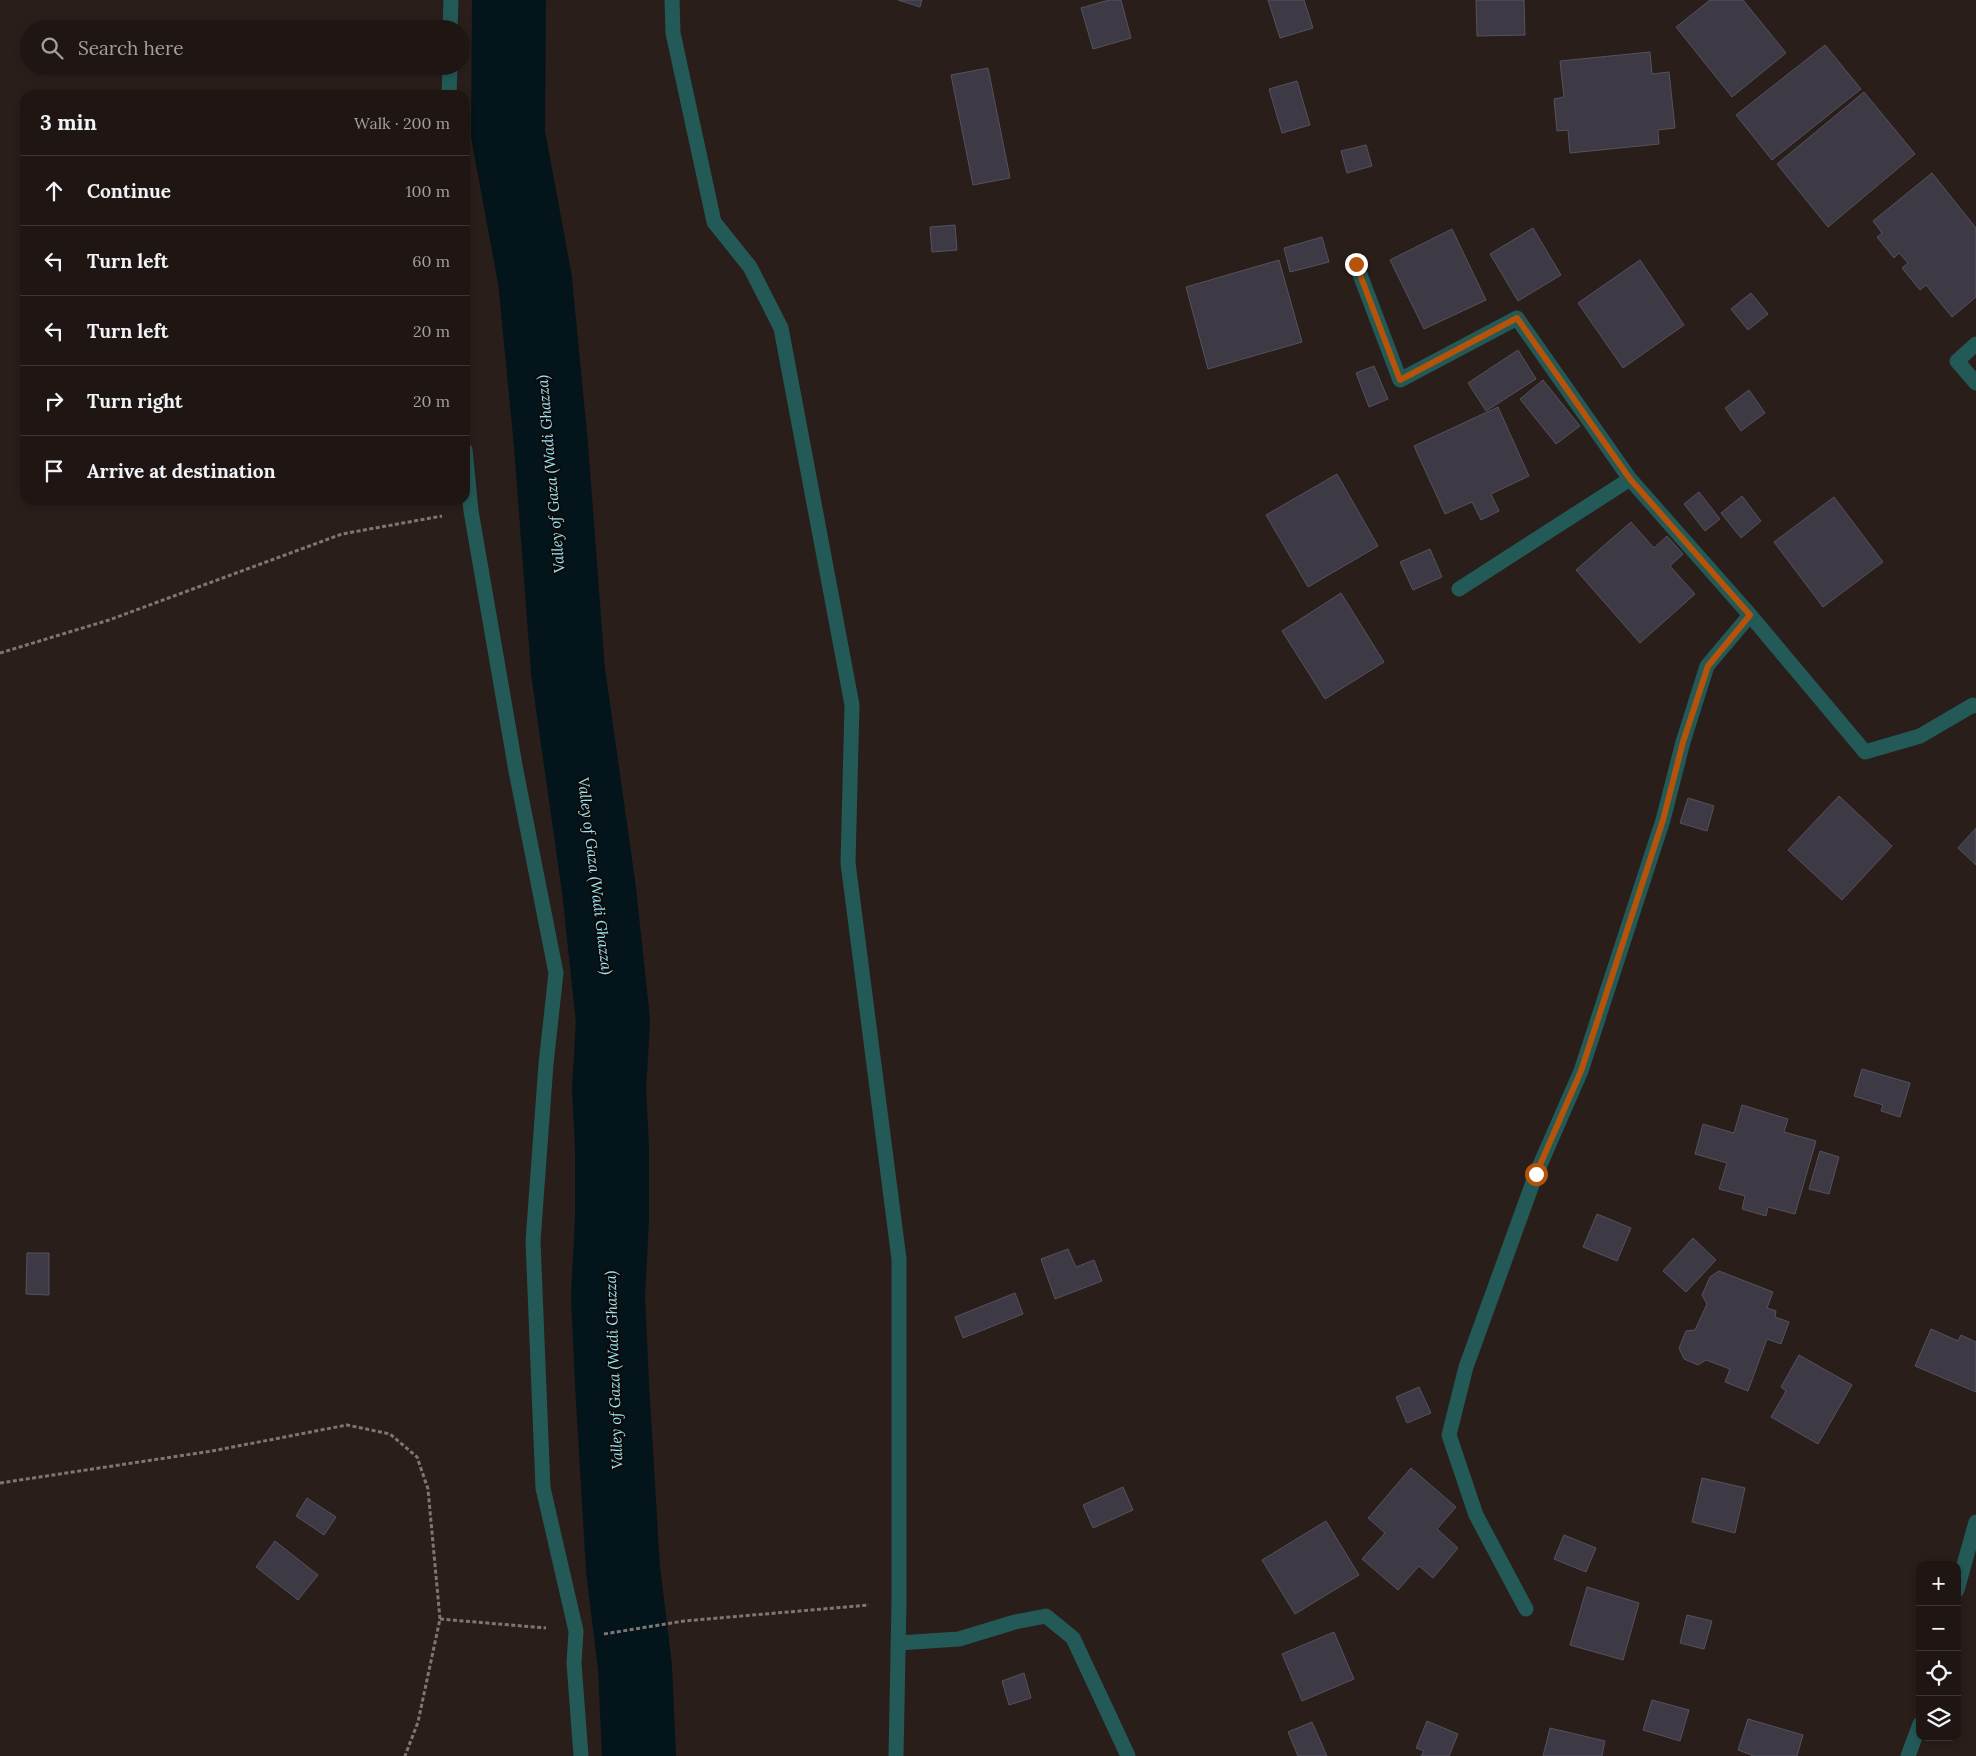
<!DOCTYPE html>
<meta charset="utf-8">
<style>
:root{--surface:#1f1614;--page:#2c2322;--text:#f1f3f6;--muted:#a19fa0;--line:#3c3534}
body{margin:0;font-family:Lora,serif;background:var(--page);color:var(--text)}
.controls{position:absolute;right:15px;bottom:15px;display:grid;overflow:hidden;border-radius:10px;box-shadow:0 2px 8px #0003}
.controls button{width:45px;height:45px;display:grid;place-items:center;padding:0;border:0;border-bottom:1px solid var(--line);background:var(--surface);color:var(--text);font:25px sans-serif}
.stop{position:absolute;width:15px;height:15px;margin:-11px;border:4px solid #b45309;border-radius:50%;background:#fff}
.stop.end{background:#b45309;border-color:#fff;box-shadow:0 1px 5px #0008}
.list{margin:0;padding:0;list-style:none}
h2{display:flex;justify-content:space-between;align-items:center;height:65px;margin:0;padding:0 20px;font-size:21px}
h2 small{font-size:16px;font-weight:400;color:var(--muted)}
.list li{display:grid;grid-template-columns:32px 1fr auto;gap:15px;align-items:center;box-sizing:border-box;height:70px;padding:0 20px;border-top:1px solid var(--line)}
.list b{display:block;font-size:19px;white-space:nowrap}
.list em{font-size:16px;font-style:normal;color:var(--muted)}
.icon{flex:none;width:28px;height:28px;fill:none;stroke:currentColor;stroke-width:2;stroke-linecap:round;stroke-linejoin:round}
.map{position:relative;flex:none;width:1976px;height:1756px;overflow:hidden}
.search{position:absolute;background:var(--surface);box-shadow:0 2px 8px #0003;left:20px;top:20px;width:450px;height:55px;display:flex;align-items:center;gap:12px;box-sizing:border-box;padding:0 18px;border-radius:28px;color:var(--muted);font-size:19px}
.panel{position:absolute;background:var(--surface);box-shadow:0 2px 8px #0003;left:20px;top:90px;width:450px;height:415px;border-radius:15px}
.map>svg:first-child{display:block}
.lines{fill:none;stroke-linecap:round;stroke-linejoin:round}
.river{stroke:#03151a;stroke-width:74}
.building{fill:#3d3a45;stroke:#55525e}
.path{stroke:#7f7672;stroke-width:3;stroke-dasharray:4 2.5;stroke-linecap:butt}
.minor{stroke:#235a57;stroke-width:15}
.route{stroke:#b45309;stroke-width:6}
.labels{text-anchor:middle;stroke-width:4;stroke-linejoin:round;paint-order:stroke}
.water-label{font-size:15px;font-style:italic;fill:#9ae6f8;stroke:#0e0a08}
</style>
<div class="map">
<svg width="1976" height="1756" viewBox="0 0 1976 1756">
<rect width="100%" height="100%" fill="#291e1a"/>
<g class="lines">
<path class="river" d="M509 0 508 134 535 280 551 445 568 671 599 890 613 1021 609 1089 612 1148V1219L608 1297 612 1384 623 1569 635 1667 639 1756"/>
</g>
<g class="building">
<path d="M898 0H922L920 7Z"/>
<path d="M1109 0H1121L1131 38 1093 49 1081 8Z"/>
<path d="M1268 0H1304L1313 28 1280 38Z"/>
<path d="M1476 0H1524L1525 35 1477 36Z"/>
<path d="M1710 0H1743L1786 53 1732 97 1676 27Z"/>
<path d="M1825 45 1861 89 1772 160 1736 115Z"/>
<path d="M1650 52 1652 74 1669 72 1675 128 1658 130 1659 144 1570 153 1568 130 1557 131 1554 99 1564 97 1560 61Z"/>
<path d="M988 68 1010 178 973 185 951 75Z"/>
<path d="M1297 81 1310 125 1282 133 1269 89Z"/>
<path d="M1864 92 1915 154 1828 227 1777 164Z"/>
<path d="M1366 145 1372 166 1347 173 1341 151Z"/>
<path d="M1932 173 1976 228V297L1952 317 1926 285 1920 290 1902 268 1908 263 1899 253 1894 258 1877 237 1882 233 1873 221Z"/>
<path d="M955 225 957 250 932 252 930 227Z"/>
<path d="M1533 228 1561 275 1518 301 1490 254Z"/>
<path d="M1452 229 1486 300 1424 329 1390 260Z"/>
<path d="M1322 237 1329 262 1290 272 1284 248Z"/>
<path d="M1279 260 1302 342 1208 369 1186 287Z"/>
<path d="M1640 260 1684 325 1623 368 1578 303Z"/>
<path d="M1751 293 1768 314 1748 330 1731 309Z"/>
<path d="M1518 350 1536 379 1486 411 1468 383Z"/>
<path d="M1374 366 1388 399 1369 407 1356 373Z"/>
<path d="M1543 380 1580 426 1556 444 1520 399Z"/>
<path d="M1749 390 1765 413 1741 431 1725 408Z"/>
<path d="M1498 407 1529 476 1491 494 1499 511 1481 520 1472 502 1445 514 1414 446Z"/>
<path d="M1337 474 1378 546 1308 587 1266 515Z"/>
<path d="M1699 492 1720 519 1705 531 1684 504Z"/>
<path d="M1742 496 1761 521 1741 538 1721 513Z"/>
<path d="M1834 497 1883 562 1823 607 1774 542Z"/>
<path d="M1631 522 1654 548 1667 536 1683 554 1670 566 1695 594 1640 643 1576 570Z"/>
<path d="M1430 549 1442 577 1413 590 1400 562Z"/>
<path d="M1341 593 1384 662 1325 699 1282 631Z"/>
<path d="M1839 796 1892 846 1842 900 1788 850Z"/>
<path d="M1688 798 1714 806 1707 831 1680 823Z"/>
<path d="M1976 828V865L1958 848Z"/>
<path d="M1862 1069 1910 1083 1900 1117 1881 1111 1883 1105 1854 1096Z"/>
<path d="M1742 1105 1788 1119 1784 1132 1816 1141 1795 1214 1768 1207 1766 1216 1742 1209 1745 1196 1719 1189 1727 1163 1695 1154 1703 1124 1734 1133Z"/>
<path d="M1820 1151 1839 1157 1829 1194 1809 1189Z"/>
<path d="M1597 1214 1631 1228 1617 1261 1583 1247Z"/>
<path d="M1693 1238 1716 1260 1686 1292 1663 1271Z"/>
<path d="M1068 1249 1076 1267 1094 1260 1102 1281 1055 1299 1041 1259Z"/>
<path d="M27 1253H49V1295L26 1294Z"/>
<path d="M1719 1271 1773 1292 1767 1308 1776 1311 1775 1317 1789 1322 1781 1344 1767 1339 1748 1391 1725 1382 1730 1369 1706 1360 1698 1365 1684 1359 1679 1348 1686 1331 1695 1330 1707 1304 1702 1295 1710 1277Z"/>
<path d="M1015 1293 1023 1314 963 1338 955 1317Z"/>
<path d="M1931 1329 1958 1341 1961 1335 1976 1342V1392L1915 1366Z"/>
<path d="M1799 1355 1852 1385 1818 1444 1771 1417 1786 1391 1781 1387Z"/>
<path d="M1419 1387 1431 1413 1407 1423 1396 1397Z"/>
<path d="M1411 1468 1456 1507 1437 1529 1458 1548 1433 1578 1419 1566 1398 1590 1362 1559 1385 1533 1368 1518Z"/>
<path d="M1702 1478 1745 1488 1735 1533 1692 1522Z"/>
<path d="M1123 1487 1133 1510 1093 1528 1083 1505Z"/>
<path d="M307 1498 336 1517 324 1535 296 1516Z"/>
<path d="M1326 1521 1359 1575 1295 1614 1262 1560Z"/>
<path d="M1564 1535 1596 1548 1586 1572 1554 1559Z"/>
<path d="M275 1541 318 1575 298 1600 256 1567Z"/>
<path d="M1587 1587 1639 1603 1623 1660 1570 1645Z"/>
<path d="M1687 1615 1712 1621 1704 1649 1680 1643Z"/>
<path d="M1334 1632 1354 1679 1302 1701 1282 1654Z"/>
<path d="M1024 1673 1031 1698 1009 1705 1002 1681Z"/>
<path d="M1652 1700 1689 1710 1680 1741 1643 1730Z"/>
<path d="M1748 1719 1803 1735 1797 1756H1752V1755L1738 1750Z"/>
<path d="M1427 1721 1458 1734 1449 1756H1421L1424 1751 1416 1748Z"/>
<path d="M1312 1722 1327 1756H1298L1288 1732Z"/>
<path d="M1550 1728 1605 1741 1602 1756H1543Z"/>
</g>
<g class="lines">
<g class="path">
<path d="M0 653 109 620 342 534 442 516"/>
<path d="M0 1483 212 1451 347 1425 390 1434 417 1457 428 1489 440 1619 418 1722 405 1756"/>
<path d="M440 1619 546 1628"/>
<path d="M604 1634 684 1621 869 1605"/>
</g>
<g class="minor">
<path d="M672 0 673 33 714 222 750 267 781 328 852 705 848 863 899 1259V1602L896 1756"/>
<path d="M450 29 451 0"/>
<path d="M449 95 450 66"/>
<path d="M1356 264 1400 380 1517 318 1630 479 1750 615 1865 752 1920 736 1973 705 1976 706"/>
<path d="M1976 344 1957 361 1976 383"/>
<path d="M465 450 471 511 516 771 556 973 546 1064 533 1241 543 1488 576 1631 574 1663 581 1756"/>
<path d="M1459 589 1630 479"/>
<path d="M1957 1590 1976 1522"/>
<path d="M1526 1609 1476 1515 1449 1435 1466 1367 1536 1174 1581 1071 1663 820 1683 742 1707 666 1750 615"/>
<path d="M898 1643 959 1639 1015 1622 1046 1616 1073 1638 1128 1756"/>
<path d="M1908 1756 1920 1724"/>
</g>
</g>
<g class="lines">
<path class="route" d="M1356 264 1400 380 1517 318 1630 479 1750 615 1708 666 1683 742 1663 820 1581 1071 1536 1174"/>
</g>
<g class="labels">
<g class="water-label">
<text transform="translate(551 474) rotate(-95)" y="5">Valley of Gaza (Wadi Ghazza)</text>
<text transform="translate(595 876) rotate(83)" y="5">Valley of Gaza (Wadi Ghazza)</text>
<text transform="translate(614 1370) rotate(-92)" y="5">Valley of Gaza (Wadi Ghazza)</text>
</g>
</g>
</svg>
<div class="controls">
<button>+</button>
<button>−</button>
<button><svg class="icon" aria-label="locate" viewBox="0 0 24 24"><circle cx="12" cy="12" r="6"/><path d="M12 2v4M12 18v4M2 12h4M18 12h4"/></svg></button>
<button><svg class="icon" aria-label="layers" viewBox="0 0 24 24"><path d="M12 4l9 5-9 5-9-5zM3 14l9 5 9-5"/></svg></button>
</div>
<div class="stop" style="left:1536px;top:1174px"></div>
<div class="stop end" style="left:1356px;top:264px"></div>
<div class="search"><svg class="icon" aria-label="search" viewBox="0 0 24 24"><circle cx="10" cy="10" r="6"/><path d="M15 15l6 6"/></svg>Search here</div>
<section class="panel">
<h2>3 min<small>Walk · 200 m</small></h2>
<ul class="list">
<li><svg class="icon" aria-label="ahead" viewBox="0 0 24 24"><path d="M12 20V5M6 11l6-6 6 6"/></svg><div><b>Continue</b></div><em>100 m</em></li>
<li><svg class="icon" aria-label="left" viewBox="0 0 24 24"><path d="M17 20v-9H6M10 6l-5 5 5 5"/></svg><div><b>Turn left</b></div><em>60 m</em></li>
<li><svg class="icon" aria-label="left" viewBox="0 0 24 24"><path d="M17 20v-9H6M10 6l-5 5 5 5"/></svg><div><b>Turn left</b></div><em>20 m</em></li>
<li><svg class="icon" aria-label="right" viewBox="0 0 24 24"><path d="M7 20v-9h11M14 6l5 5-5 5"/></svg><div><b>Turn right</b></div><em>20 m</em></li>
<li><svg class="icon" aria-label="arrive" viewBox="0 0 24 24"><path d="M6 21V4h12l-3 4 3 4H6"/></svg><div><b>Arrive at destination</b></div></li>
</ul>
</section>
</div>
